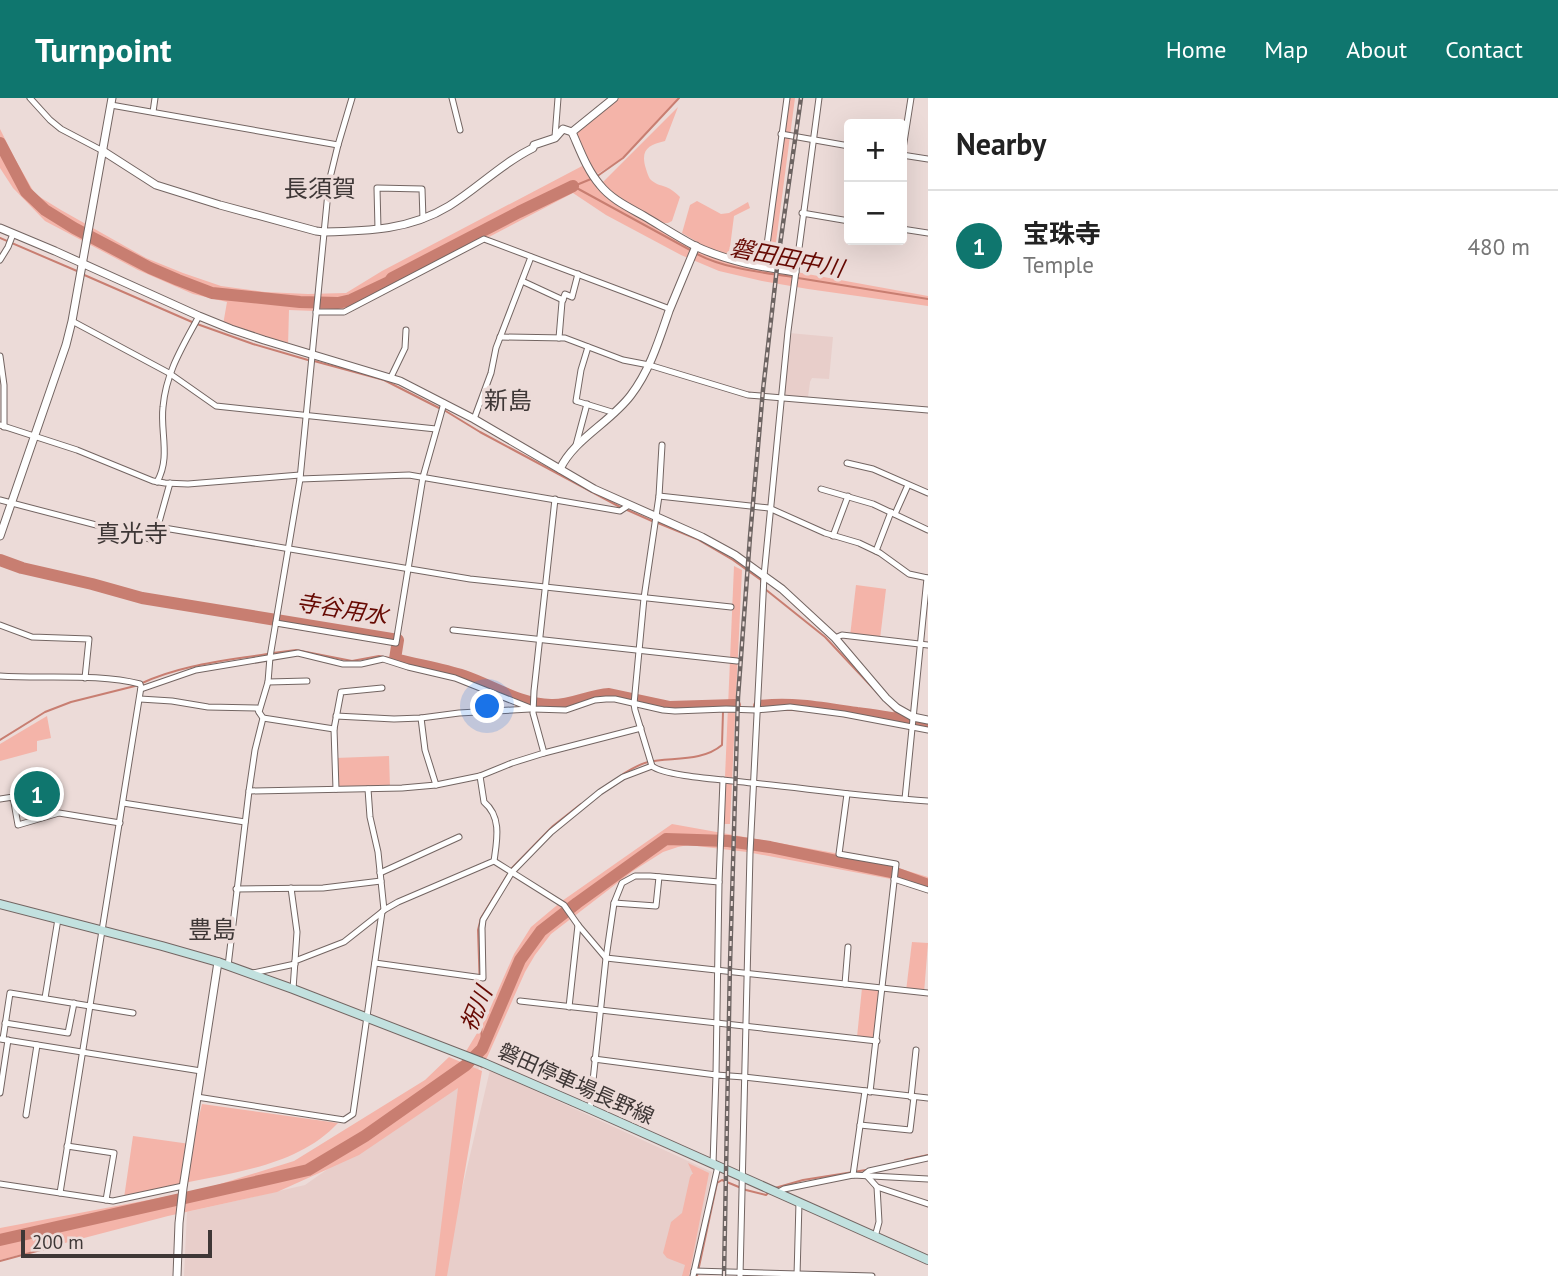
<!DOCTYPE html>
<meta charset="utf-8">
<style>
:root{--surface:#fff;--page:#f6f6f6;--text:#222;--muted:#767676;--line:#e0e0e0;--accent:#0f766e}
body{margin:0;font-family:"PT Sans","Noto Sans JP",sans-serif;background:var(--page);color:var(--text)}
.controls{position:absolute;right:21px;top:21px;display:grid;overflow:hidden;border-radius:7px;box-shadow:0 7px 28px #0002}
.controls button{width:63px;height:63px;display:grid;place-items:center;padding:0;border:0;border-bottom:2px solid var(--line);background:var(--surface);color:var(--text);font:35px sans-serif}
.scale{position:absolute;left:21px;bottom:18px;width:191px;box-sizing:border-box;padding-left:7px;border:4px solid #3e3736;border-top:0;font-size:19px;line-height:24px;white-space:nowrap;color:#3e3736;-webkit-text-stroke:5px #ecdbd8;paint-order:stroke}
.you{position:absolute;left:488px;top:609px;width:24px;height:24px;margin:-18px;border:5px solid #fff;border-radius:50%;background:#1a73e8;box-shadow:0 0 0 10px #1a73e833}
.badge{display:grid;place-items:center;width:46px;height:46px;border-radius:50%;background:var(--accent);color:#fff;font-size:23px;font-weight:700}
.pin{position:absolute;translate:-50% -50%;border:4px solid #fff;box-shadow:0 2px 7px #0006}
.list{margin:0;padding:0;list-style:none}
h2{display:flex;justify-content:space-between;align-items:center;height:91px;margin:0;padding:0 28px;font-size:30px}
h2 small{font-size:23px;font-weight:400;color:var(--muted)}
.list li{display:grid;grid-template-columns:46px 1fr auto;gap:21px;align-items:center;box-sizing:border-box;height:112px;padding:0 28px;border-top:2px solid var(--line)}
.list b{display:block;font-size:26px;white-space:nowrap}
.list p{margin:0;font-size:23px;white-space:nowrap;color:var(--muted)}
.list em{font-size:23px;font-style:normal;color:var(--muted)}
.map{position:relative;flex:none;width:928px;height:1178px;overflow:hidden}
header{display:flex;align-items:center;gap:42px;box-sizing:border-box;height:98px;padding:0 35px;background:var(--accent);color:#fff}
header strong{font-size:33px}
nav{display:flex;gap:38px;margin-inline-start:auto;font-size:24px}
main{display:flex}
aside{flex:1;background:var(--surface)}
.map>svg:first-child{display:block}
.built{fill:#e8ceca}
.green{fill:#f4b4a9}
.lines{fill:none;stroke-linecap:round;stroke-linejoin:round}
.stream{stroke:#c87e71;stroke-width:2}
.river{stroke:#c87e71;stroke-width:12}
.minor-casing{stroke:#736562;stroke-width:7}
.tertiary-casing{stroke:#736562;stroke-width:9}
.secondary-casing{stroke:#736562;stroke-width:10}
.minor{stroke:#fff;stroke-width:5}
.tertiary{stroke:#fff;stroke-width:7}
.secondary{stroke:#c2e1df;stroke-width:8}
.rail-casing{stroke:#6d6462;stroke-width:4.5}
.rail{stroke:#ecdbd8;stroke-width:2;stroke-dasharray:5;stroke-linecap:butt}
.labels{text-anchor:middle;stroke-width:7;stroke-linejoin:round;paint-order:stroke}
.street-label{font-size:21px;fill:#3e3736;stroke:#ecdbd8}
.water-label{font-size:23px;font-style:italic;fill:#660902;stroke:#ecdbd8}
.quarter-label{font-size:24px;fill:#3e3736;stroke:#ecdbd8}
</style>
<header>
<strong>Turnpoint</strong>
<nav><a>Home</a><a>Map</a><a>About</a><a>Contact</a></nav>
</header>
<main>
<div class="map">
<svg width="928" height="1178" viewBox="0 0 928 1178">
<rect width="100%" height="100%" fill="#ecdbd8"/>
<g class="built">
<path d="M789 235 833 239 829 281 812 280 810 284 808 299 782 297Z"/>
<path d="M480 964 440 1143 436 1178H184L187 1114 305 1087Z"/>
<path d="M490 972 712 1074 690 1178H443L447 1155Z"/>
</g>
<g class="green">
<path d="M617 0H679L620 62 594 78 600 87 678 9 665 43C648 47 640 52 646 71 647 74 648 78 650 81 655 86 660 87 666 89 671 91 676 95 680 99L672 123 668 125H663L616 98 696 148 731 162 928 198V208L808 191 762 183 719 173 681 157 606 117 573 95 443 163 342 214 289 212 288 248 223 227 227 204 193 196 138 172 45 123 13 90 0 70V31L15 61 35 96 61 112 146 160 183 175 221 188 265 194 308 196 346 195 382 173 586 66 572 34 612 6Z"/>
<path d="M787 0H795L773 167 765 164Z"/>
<path d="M697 103 721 116 729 115 748 104 750 110 734 118 729 157 707 150 682 135 690 107Z"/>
<path d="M734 468 742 472 730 726H723Z"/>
<path d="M856 487 886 491 880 541 850 538Z"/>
<path d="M47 618 51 640 37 643V653L0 663V646Z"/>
<path d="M389 658 390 689 336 691 335 660Z"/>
<path d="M672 726 868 761 928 779V793L896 782 747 754 688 747 678 749 663 754 633 773 551 836 535 857 525 874 482 971 465 955 485 922 514 856 531 829 562 803Z"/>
<path d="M912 844 928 845 924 895 906 893Z"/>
<path d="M862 890 879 892 874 941 857 939Z"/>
<path d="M449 959 482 973 447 1178H435L458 990 359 1057 277 1094 168 1118 0 1162V1130L201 1092 294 1063 425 982Z"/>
<path d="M202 1006 338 1025C299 1067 236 1074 184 1085L183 1088 124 1100 133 1038 190 1046 187 1069Z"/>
<path d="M688 1065 709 1075 689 1178H682L685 1167 667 1160 663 1155 671 1124 682 1115 690 1079 692 1076H693Z"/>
</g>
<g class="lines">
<g class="stream">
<path d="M596 79 623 60 679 0"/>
<path d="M573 88 692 153"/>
<path d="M574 88 591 81"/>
<path d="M0 140 77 173"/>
<path d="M697 156C726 171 761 174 793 179"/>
<path d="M82 176 192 224"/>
<path d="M798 180 928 201"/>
<path d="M197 226 253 246 308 262"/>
<path d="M314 263 384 282 439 310"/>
<path d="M444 312 480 334 620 409"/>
<path d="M625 411 652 423"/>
<path d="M658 425 697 441 733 462 761 482V484"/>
<path d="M765 491 825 539 901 620"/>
<path d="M273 555 296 552 352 563 379 558 395 561"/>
<path d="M140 586C180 567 224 563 267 556"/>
<path d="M0 642 45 614 71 604 135 588"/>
<path d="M623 676C630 672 639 666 648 664 672 659 702 664 722 647L723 614"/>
<path d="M511 771 553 728 581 706"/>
<path d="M482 951 478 832 481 820 508 776"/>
<path d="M905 1062 928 1057"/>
<path d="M775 1090 803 1082 866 1072"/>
<path d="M0 1163 48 1150"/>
<path d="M697 1178 717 1085 722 1082 746 1092 766 1097 768 1095"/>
</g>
<g class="river">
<path d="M0 45 26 94 45 112 74 130 150 170 178 182 212 195 300 204 338 205 351 202 389 184 392 180 519 114 573 88"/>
<path d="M0 462 22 470 92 486 142 500 398 542 395 561C418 567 442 571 464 578 493 588 519 606 551 607 571 608 589 597 609 596L670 609 735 607"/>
<path d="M759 608C793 604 824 610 857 615 881 618 904 622 928 626"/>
<path d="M0 1142 308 1072 365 1038 466 967 482 951 520 862 541 833 577 805 666 741 728 743 770 749 895 775 928 787"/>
</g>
<defs>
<g id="minor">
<path d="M30 0 50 22 61 31 103 53"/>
<path d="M452 0 460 32"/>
<path d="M111 7 338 47"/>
<path d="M153 14 155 0"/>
<path d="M781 36 849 48"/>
<path d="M555 39 558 0"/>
<path d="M902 57 911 0"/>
<path d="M902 57 928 61"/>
<path d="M802 115 849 123"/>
<path d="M378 131 377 90 422 91 423 121"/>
<path d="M902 131 928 135"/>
<path d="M0 162 8 149 13 136"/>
<path d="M764 169 787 0"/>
<path d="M522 183 563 202"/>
<path d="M316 214H344L484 141 670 211"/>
<path d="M72 223 169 275 216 308 436 331"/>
<path d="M500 239 565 240 623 262 649 267 748 297 928 312"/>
<path d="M559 240 562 204 565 196 572 199 578 176"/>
<path d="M588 249 581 272 576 303 615 315"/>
<path d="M0 258 4 287V329"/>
<path d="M391 279 405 250 406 232"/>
<path d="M474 321 491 275 496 250 531 159"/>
<path d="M0 327 77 352 153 383 165 385 188 386 300 377"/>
<path d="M576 347 587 306"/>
<path d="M662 347 659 398 644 500 634 606 635 612 652 668C666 679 731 682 752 685 810 691 869 699 928 703"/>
<path d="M847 365 873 371 928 395"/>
<path d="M300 381 409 377 620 413 629 407"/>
<path d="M157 384C171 359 160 334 163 309 166 274 183 248 199 218"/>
<path d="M821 391 873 406 928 432"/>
<path d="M659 398 769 410 825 435 859 445 880 455 909 476 928 480"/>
<path d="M0 402 154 442 170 385"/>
<path d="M895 416 908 387"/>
<path d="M158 429 470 481 731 509"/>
<path d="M833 438 848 398"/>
<path d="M876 453 891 414"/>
<path d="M276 525 396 545 423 379 444 305"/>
<path d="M0 527 32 539 89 541 85 580"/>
<path d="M453 532 737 563"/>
<path d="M835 540 842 537 928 547"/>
<path d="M0 578C44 581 98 575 140 586L141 589 60 1095"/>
<path d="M268 584 307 583"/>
<path d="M141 591 196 572 298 555 343 566H361L383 561 408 569 455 580 533 611 566 612 595 602 606 601H615L663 612 675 613 726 611 756 612 790 609 844 616 928 632"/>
<path d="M140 601 172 603 208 609 257 610 259 614"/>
<path d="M336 618 394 621 421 620 459 615 530 611"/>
<path d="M263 620 334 631"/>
<path d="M421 620 425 652 436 687"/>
<path d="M544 655 533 615 534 593 555 401"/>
<path d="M336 691 334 631 341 594 382 590"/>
<path d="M249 693 402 690 436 687 480 678 512 665 544 655 641 630"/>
<path d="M847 696 839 756 896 766 870 994"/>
<path d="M0 701 13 699 18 727 59 715 120 725"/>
<path d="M905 701 927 480"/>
<path d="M123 705 245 724"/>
<path d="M494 763 564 807 578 827 606 860 928 895"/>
<path d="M380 775 459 739"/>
<path d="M894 781 928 792"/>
<path d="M291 790 297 834 295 863"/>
<path d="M236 791 323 790 381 783"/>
<path d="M614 805 656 808 659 779"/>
<path d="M384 812 398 804 494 763C497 742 502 719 484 704L480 678"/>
<path d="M375 865 483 880 482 830 483 822 512 774 551 734 600 694 623 679 652 668"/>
<path d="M228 868 249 693 255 652 263 620 259 614 268 584 270 559 300 381 329 84 338 47 352 0"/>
<path d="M253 875 295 866"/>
<path d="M845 886 848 849"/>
<path d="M293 891 295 863 344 844 382 814"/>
<path d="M45 900 58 821"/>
<path d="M520 903 877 943"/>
<path d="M569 909 578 827"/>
<path d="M5 925 68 935 74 905"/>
<path d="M0 941 201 973"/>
<path d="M3 941 10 895 133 915"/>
<path d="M594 961 716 977 719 784 723 682"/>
<path d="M0 995 8 942"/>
<path d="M197 999 344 1022 353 1016 382 814 384 812 378 754 370 719 368 691"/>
<path d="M911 999 916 952"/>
<path d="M590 1011 606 860 614 805 622 785 635 778H650L719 784"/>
<path d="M26 1017 37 947"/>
<path d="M860 1027 910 1032 914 999"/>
<path d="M67 1048 114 1055 106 1102"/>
<path d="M713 1066 716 977 744 979 928 1000"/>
<path d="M853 1077 865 993"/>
<path d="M864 1077 869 1073 928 1060"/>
<path d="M867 1078 877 1089 879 1124 875 1139"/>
<path d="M0 1086 113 1103 183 1088"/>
<path d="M877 1089 928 1106"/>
<path d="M777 1095 784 1091 853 1077 928 1081"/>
<path d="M694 1173 872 1178"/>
<path d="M693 1178 718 1068"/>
<path d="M740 1178 750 755 764 478 788 233 819 0"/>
<path d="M797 1178 799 1104"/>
</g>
<g id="tertiary">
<path d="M572 34C580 52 587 72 600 87 611 101 628 109 644 118 661 128 678 139 695 148 727 163 761 169 795 174"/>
<path d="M103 53 156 87 220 107 316 133 324 134C368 133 410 132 449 108 478 90 502 65 533 50L534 47 555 40 563 31 572 34 614 0"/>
<path d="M0 130 55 153 199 218 231 231 264 242 400 283 474 321 594 391 702 439 735 457 782 491 835 540 886 600 897 610 913 619 928 622"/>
<path d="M560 371C574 341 611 324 631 297 650 272 659 242 669 213 678 191 687 170 696 148"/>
<path d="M0 438 66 247 72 223 112 0"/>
<path d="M177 1178 179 1125 183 1090 218 864"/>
</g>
<path id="secondary" d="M0 806 162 848 218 864 293 891 484 965 590 1011 928 1162"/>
</defs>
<use href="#minor" class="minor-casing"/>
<use href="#tertiary" class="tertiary-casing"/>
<use href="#secondary" class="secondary-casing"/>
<use href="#minor" class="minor"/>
<use href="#tertiary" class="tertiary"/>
<use href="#secondary" class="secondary"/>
<defs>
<path id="rail" d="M724 1178 730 866 738 599 750 439 763 292 778 161 801 0"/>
</defs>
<use href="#rail" class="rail-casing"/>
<use href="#rail" class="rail"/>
</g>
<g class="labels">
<g class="street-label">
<text transform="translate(576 986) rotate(24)" y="7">磐田停車場長野線</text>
</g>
<g class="water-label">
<text transform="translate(787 160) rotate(11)" y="8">磐田田中川</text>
<text transform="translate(342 511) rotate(9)" y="8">寺谷用水</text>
<text transform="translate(476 911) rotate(-67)" y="8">祝川</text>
</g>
<g class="quarter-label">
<text x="320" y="99">長須賀</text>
<text x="508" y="311">新島</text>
<text x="132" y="444">真光寺</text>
<text x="212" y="840">豊島</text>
</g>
</g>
</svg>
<div class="controls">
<button>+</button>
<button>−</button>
</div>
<div class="scale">200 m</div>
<div class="you"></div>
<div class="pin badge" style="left:37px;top:696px">1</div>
</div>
<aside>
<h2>Nearby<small></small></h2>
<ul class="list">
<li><span class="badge">1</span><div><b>宝珠寺</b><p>Temple</p></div><em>480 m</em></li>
</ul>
</aside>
</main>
